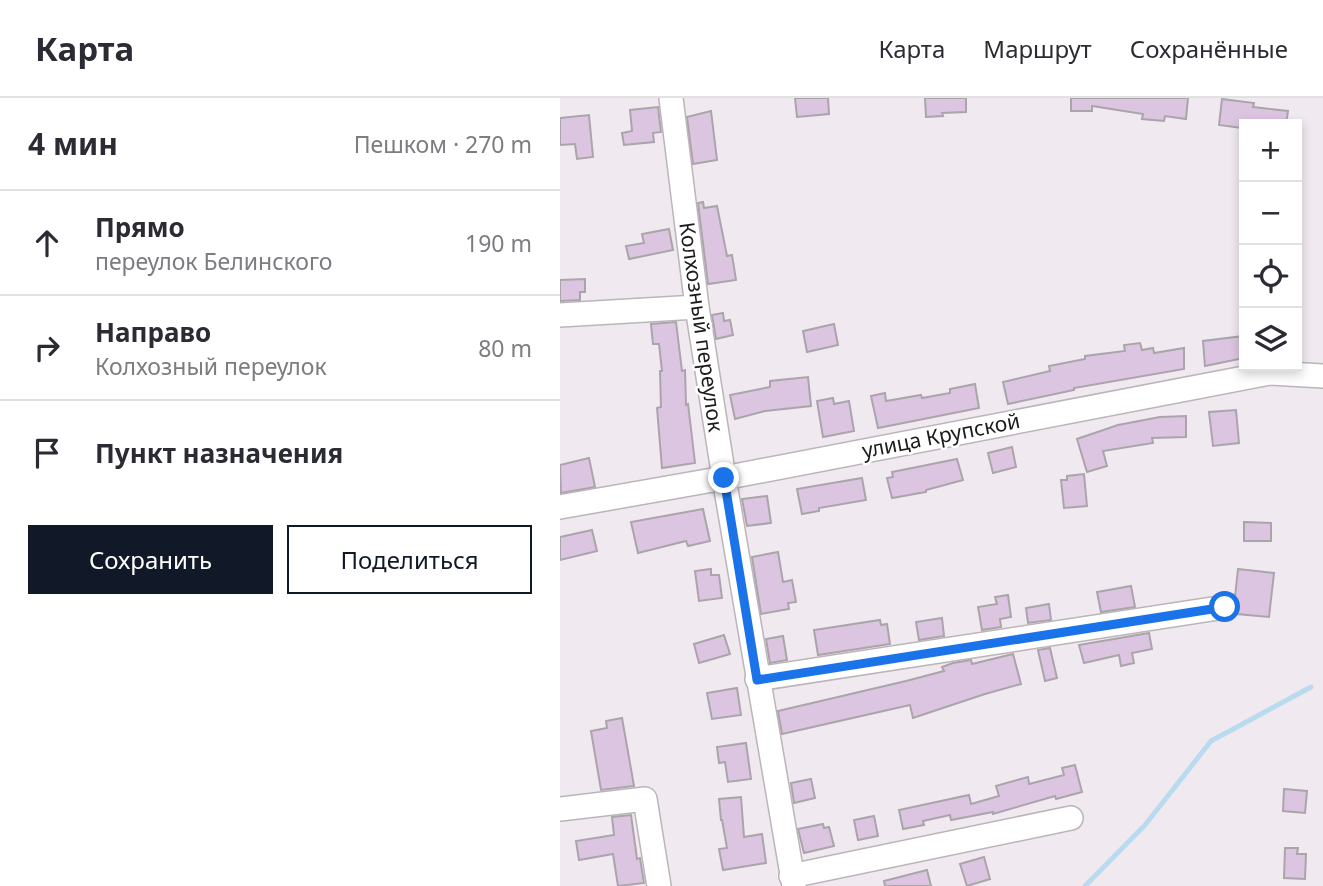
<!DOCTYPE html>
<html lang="ru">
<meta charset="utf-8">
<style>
:root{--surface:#fff;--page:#f7f7f7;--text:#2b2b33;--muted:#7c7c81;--line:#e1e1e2;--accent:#111827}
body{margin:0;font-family:"Noto Sans",sans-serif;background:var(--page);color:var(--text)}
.controls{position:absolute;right:21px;top:21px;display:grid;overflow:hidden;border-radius:0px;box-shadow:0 4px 10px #0003}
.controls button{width:63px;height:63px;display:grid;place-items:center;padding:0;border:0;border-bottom:2px solid var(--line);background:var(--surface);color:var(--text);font:35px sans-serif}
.stop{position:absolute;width:21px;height:21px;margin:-16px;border:5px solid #1a73e8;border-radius:50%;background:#fff}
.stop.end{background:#1a73e8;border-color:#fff;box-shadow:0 2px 7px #0008}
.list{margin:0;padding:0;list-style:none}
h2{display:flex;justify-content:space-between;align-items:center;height:91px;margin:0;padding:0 28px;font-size:30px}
h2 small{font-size:23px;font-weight:400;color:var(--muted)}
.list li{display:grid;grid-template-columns:46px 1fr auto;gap:21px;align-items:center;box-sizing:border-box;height:105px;padding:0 28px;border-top:2px solid var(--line)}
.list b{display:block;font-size:26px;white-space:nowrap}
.list p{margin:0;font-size:23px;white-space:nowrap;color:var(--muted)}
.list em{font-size:23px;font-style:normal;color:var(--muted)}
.actions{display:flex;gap:14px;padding:21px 28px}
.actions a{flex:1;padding:16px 0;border:2px solid var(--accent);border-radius:0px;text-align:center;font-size:24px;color:var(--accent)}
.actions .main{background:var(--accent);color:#fff}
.icon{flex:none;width:38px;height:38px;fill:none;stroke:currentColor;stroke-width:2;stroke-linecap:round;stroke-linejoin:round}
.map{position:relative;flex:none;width:763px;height:788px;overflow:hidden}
header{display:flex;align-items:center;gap:42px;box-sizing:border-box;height:98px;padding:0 35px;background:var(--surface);border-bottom:2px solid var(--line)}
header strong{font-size:33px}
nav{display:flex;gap:38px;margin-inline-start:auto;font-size:24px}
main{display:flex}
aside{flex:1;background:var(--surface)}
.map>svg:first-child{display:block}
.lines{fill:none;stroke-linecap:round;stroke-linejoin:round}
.stream{stroke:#b9dbf0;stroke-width:5}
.building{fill:#dcc5e1;stroke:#aaa5aa;stroke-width:2}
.minor-casing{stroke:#bbb5ba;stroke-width:26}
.minor{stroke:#fff;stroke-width:23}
.route{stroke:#1a73e8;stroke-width:9}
.labels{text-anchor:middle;stroke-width:5;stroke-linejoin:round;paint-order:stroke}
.street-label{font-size:21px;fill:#1c1a1c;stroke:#fff}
</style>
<header>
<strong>Карта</strong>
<nav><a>Карта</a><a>Маршрут</a><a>Сохранённые</a></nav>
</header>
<main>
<aside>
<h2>4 мин<small>Пешком · 270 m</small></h2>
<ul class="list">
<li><svg class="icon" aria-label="ahead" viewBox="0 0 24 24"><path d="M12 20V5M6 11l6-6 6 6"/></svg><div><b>Прямо</b><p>переулок Белинского</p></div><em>190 m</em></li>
<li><svg class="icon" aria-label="right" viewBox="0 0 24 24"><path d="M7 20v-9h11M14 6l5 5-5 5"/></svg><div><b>Направо</b><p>Колхозный переулок</p></div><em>80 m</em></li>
<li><svg class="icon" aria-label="arrive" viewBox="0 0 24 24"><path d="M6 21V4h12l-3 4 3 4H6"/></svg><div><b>Пункт назначения</b></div></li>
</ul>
<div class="actions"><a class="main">Сохранить</a><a>Поделиться</a></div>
</aside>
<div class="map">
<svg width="763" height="788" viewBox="0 0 763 788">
<rect width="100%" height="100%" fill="#f0eaf0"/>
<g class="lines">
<path class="stream" d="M525 788 585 727 651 643 751 589"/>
</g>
<g class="building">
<path d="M235 0H268L269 16 237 19Z"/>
<path d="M365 0H406V14L382 15 383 18 366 19Z"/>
<path d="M511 0H628L626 21 605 18 604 23 582 21 583 16 532 8V13H511Z"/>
<path d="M662 1 694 5 693 9 728 13 726 26H682L681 30 659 27Z"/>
<path d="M98 9 101 34 93 35 94 44 64 47 62 35 72 33 70 12Z"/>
<path d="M151 13 157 62 133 66 127 19Z"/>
<path d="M29 17 33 59 17 61 15 46 0 47V20Z"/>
<path d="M143 104 144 110 157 108 167 158 172 157 176 182 148 186 138 105Z"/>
<path d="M109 131 113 152 69 161 66 148 84 145 82 136Z"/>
<path d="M25 181V194H20V202L0 203V182Z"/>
<path d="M163 215 164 223 170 222 173 237 156 241 152 217Z"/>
<path d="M116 224 122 273 125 272 126 307 128 306 135 365 102 370 97 310 101 309 100 273H102L99 246H93L91 226Z"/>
<path d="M274 226 278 247 247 254 243 233Z"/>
<path d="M684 238V260L645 268 643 243Z"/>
<path d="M580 245 582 252 593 250 594 255 624 250V271L514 290V292L448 306 443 284 490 273 489 268 525 261V258L565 253 564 247Z"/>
<path d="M248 279 251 308 205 313 175 321 170 297 210 289V283Z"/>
<path d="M415 286 419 310 318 330 311 298 325 295 326 303 361 297 362 300 390 295V291Z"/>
<path d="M273 300 274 306 289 303 294 333 263 339 257 303Z"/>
<path d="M676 312 679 345 653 348 649 314Z"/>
<path d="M626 318V339L592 340 593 345 543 353 547 368 527 374 517 341 558 327 600 319Z"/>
<path d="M452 349 456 369 433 375 428 355Z"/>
<path d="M29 360 35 389 1 395 0 367Z"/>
<path d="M397 361 403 382 366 392V394L332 400 327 380 333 379 332 374Z"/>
<path d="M524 376 527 408 504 410 501 382H507V378Z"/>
<path d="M302 380 306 402 259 410V413L242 416 237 391Z"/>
<path d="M207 398 211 425 187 428 182 401Z"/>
<path d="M143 411 150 443 128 448 126 443 78 455 71 424Z"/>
<path d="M684 424 711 425V443H684Z"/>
<path d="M32 432 37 453 0 462V439Z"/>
<path d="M218 454 223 484 232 482 236 504 228 505 229 511 201 516 192 459Z"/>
<path d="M151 471V477H159L162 500 139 503 135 473Z"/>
<path d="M678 471 714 475 709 519 677 516 679 508 675 499Z"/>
<path d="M571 488 575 509 541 514 537 494Z"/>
<path d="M448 497 451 519 440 521 441 529 422 532 418 509 437 506 435 499Z"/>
<path d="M489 506 491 522 468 525 466 510Z"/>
<path d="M382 520 384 538 359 542 356 524Z"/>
<path d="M320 522 321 527 327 526 330 546 258 557 254 532Z"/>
<path d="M589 535 592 551 572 555 574 565 561 568 559 557 524 565 519 547Z"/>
<path d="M164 537 170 556 139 565 134 546Z"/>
<path d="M223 538 227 562 210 565 206 541Z"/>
<path d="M490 550 497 580 485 583 478 552Z"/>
<path d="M453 556 461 586 425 596 353 620 350 607 222 636 218 613 346 583 384 573 382 569 393 565 411 562 412 566Z"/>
<path d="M177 590 181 617 152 621 147 595Z"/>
<path d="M62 620 74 688 41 692 31 633 47 630 46 623Z"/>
<path d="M186 645 191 681 168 684 165 664 159 665 157 649Z"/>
<path d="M515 667 522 694 496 701 495 698 433 716V714L391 722 390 717 363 723 364 727 343 731 339 712 409 697 411 706 439 698 436 688 468 679 469 686 504 677 502 670Z"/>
<path d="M251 681 255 700 234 705 231 685Z"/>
<path d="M724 691 747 693 745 715 723 713Z"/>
<path d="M181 699 184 739 202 736 206 765 163 772 159 751 167 750 162 722H161L159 701Z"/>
<path d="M71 717 77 761 80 760 84 785 58 788 53 756 19 762 16 743 54 737 52 719Z"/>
<path d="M314 718 318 738 298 742 294 722Z"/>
<path d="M263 726 264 730 269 729 274 748 244 755 238 731Z"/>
<path d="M725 750H738L737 756H746L745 781 724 780Z"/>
<path d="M424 759 430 781 407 788 400 766Z"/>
<path d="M367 772 371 788H325L324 783Z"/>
</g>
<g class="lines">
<defs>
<g id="minor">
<path d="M111 0 137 209 164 380 234 788"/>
<path d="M0 217 137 209"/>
<path d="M0 409 164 380 710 275 763 278"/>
<path d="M197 581 665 509"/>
<path d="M0 711 85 701 99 788"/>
<path d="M231 778 511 720"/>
</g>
</defs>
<use href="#minor" class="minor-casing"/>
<use href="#minor" class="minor"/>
</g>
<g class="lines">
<path class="route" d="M164 380 197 582 665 509"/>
</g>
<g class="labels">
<g class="street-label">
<text transform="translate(141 229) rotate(82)" y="7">Колхозный переулок</text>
<text transform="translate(381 338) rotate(-11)" y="7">улица Крупской</text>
</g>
</g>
</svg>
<div class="controls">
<button>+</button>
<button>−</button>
<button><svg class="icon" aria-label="locate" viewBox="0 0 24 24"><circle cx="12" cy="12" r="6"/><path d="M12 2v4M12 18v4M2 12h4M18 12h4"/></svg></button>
<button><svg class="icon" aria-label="layers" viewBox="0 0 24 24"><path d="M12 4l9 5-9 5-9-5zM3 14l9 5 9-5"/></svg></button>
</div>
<div class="stop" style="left:665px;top:509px"></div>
<div class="stop end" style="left:164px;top:380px"></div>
</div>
</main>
